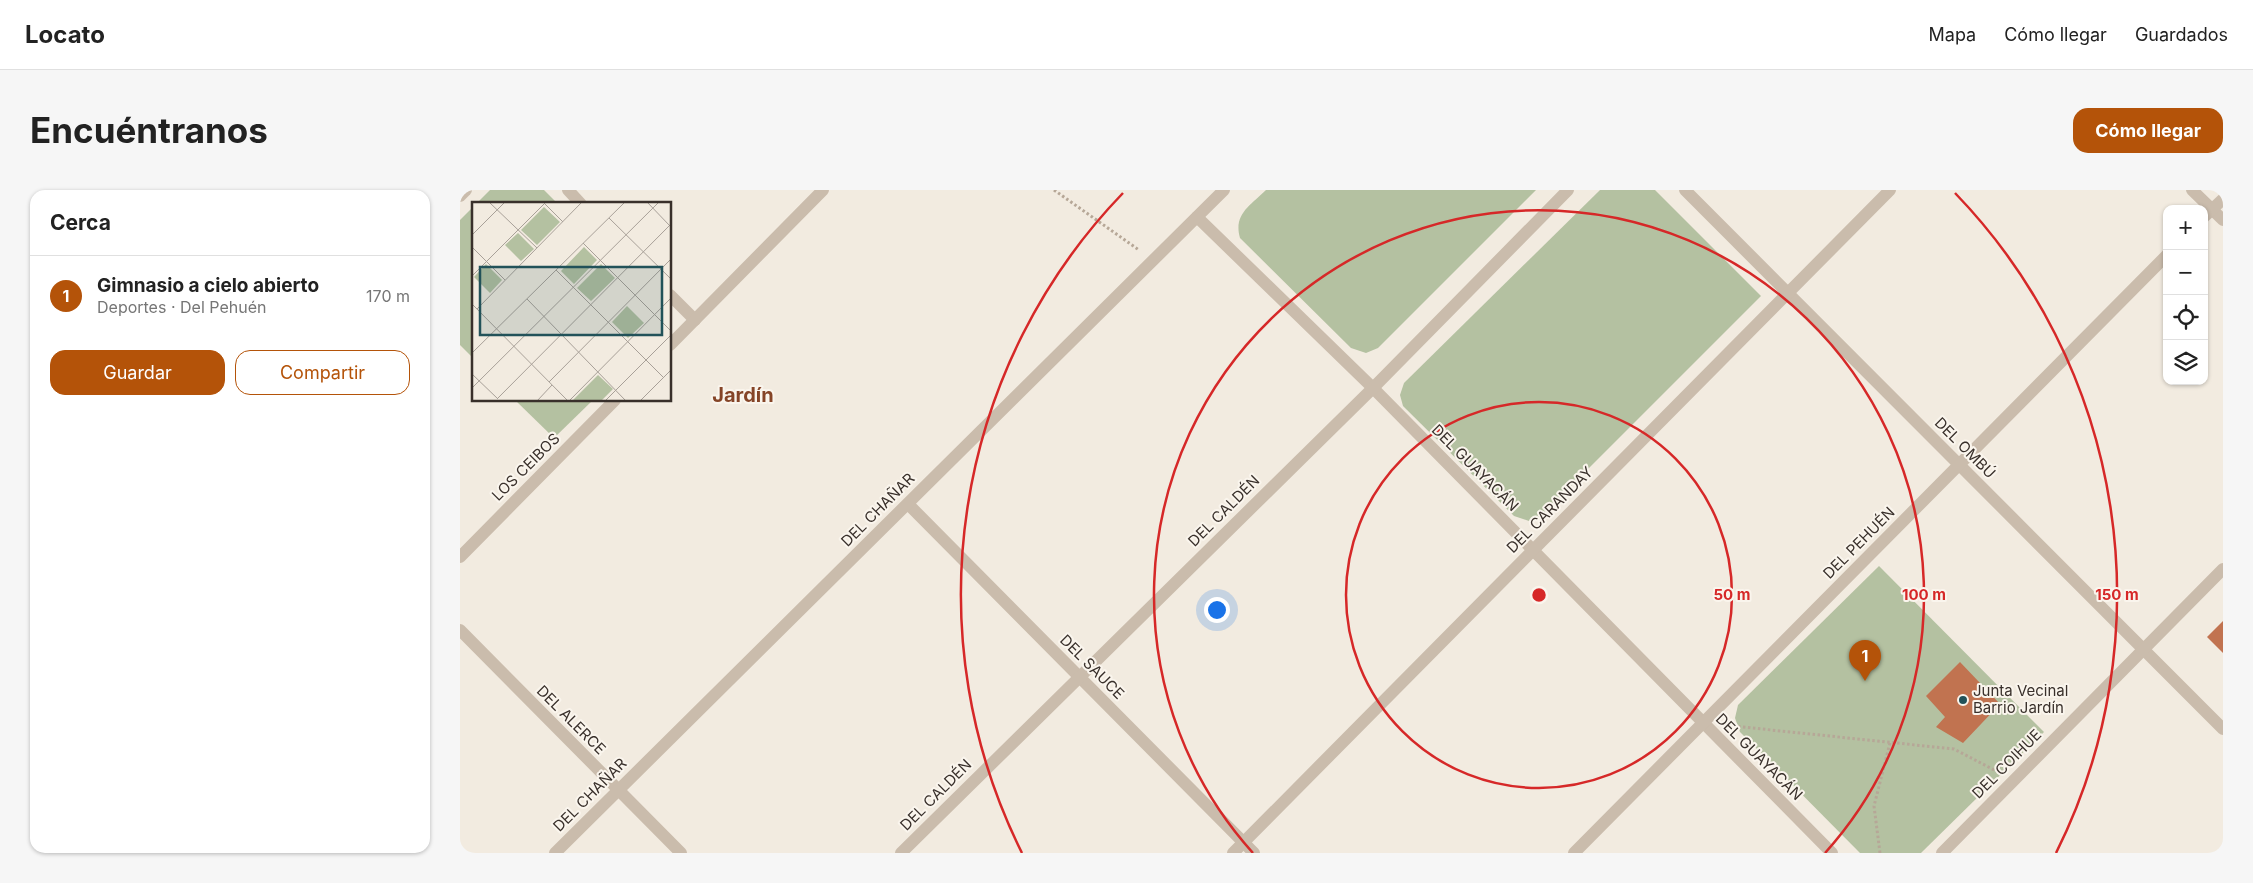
<!DOCTYPE html>
<html lang="es">
<meta charset="utf-8">
<style>
:root{--surface:#fff;--page:#f6f6f6;--text:#222;--muted:#767676;--line:#e0e0e0;--accent:#b45309}
body{margin:0;font-family:Inter,sans-serif;background:var(--page);color:var(--text)}
.controls{position:absolute;right:15px;top:15px;display:grid;overflow:hidden;border-radius:10px;box-shadow:0 1px 4px #0004}
.controls button{width:45px;height:45px;display:grid;place-items:center;padding:0;border:0;border-bottom:1px solid var(--line);background:var(--surface);color:var(--text);font:25px sans-serif}
.you{position:absolute;left:756px;top:419px;width:18px;height:18px;margin:-12px;border:4px solid #fff;border-radius:50%;background:#1a73e8;box-shadow:0 0 0 8px #1a73e833}
.badge{display:grid;place-items:center;width:32px;height:32px;border-radius:50%;background:var(--accent);color:#fff;font-size:16px;font-weight:700}
.pin{position:absolute;translate:-50% -41px;filter:drop-shadow(0 1px 2px #0008)}
.pin::after{content:'';position:absolute;top:26px;width:18px;height:15px;background:inherit;clip-path:polygon(0 0,100% 0,50% 100%)}
.list{margin:0;padding:0;list-style:none}
h2{display:flex;justify-content:space-between;align-items:center;height:65px;margin:0;padding:0 20px;font-size:21px}
h2 small{font-size:16px;font-weight:400;color:var(--muted)}
.list li{display:grid;grid-template-columns:32px 1fr auto;gap:15px;align-items:center;box-sizing:border-box;height:80px;padding:0 20px;border-top:1px solid var(--line)}
.list b{display:block;font-size:19px;white-space:nowrap}
.list p{margin:0;font-size:16px;white-space:nowrap;color:var(--muted)}
.list em{font-size:16px;font-style:normal;color:var(--muted)}
.actions{display:flex;gap:10px;padding:15px 20px}
.actions a{flex:1;padding:11px 0;border:1px solid var(--accent);border-radius:15px;text-align:center;font-size:18px;color:var(--accent)}
.actions .main{background:var(--accent);color:#fff}
.icon{flex:none;width:28px;height:28px;fill:none;stroke:currentColor;stroke-width:2;stroke-linecap:round;stroke-linejoin:round}
.map{position:relative;flex:none;width:1763px;height:663px;overflow:hidden;border-radius:15px}
header{display:flex;align-items:center;gap:30px;box-sizing:border-box;height:70px;padding:0 25px;background:var(--surface);border-bottom:1px solid var(--line)}
header strong{font-size:24px}
nav{display:flex;gap:28px;margin-inline-start:auto;font-size:18px}
.intro{display:flex;align-items:center;justify-content:space-between;box-sizing:border-box;height:120px;padding:0 30px}
h1{margin:0;font-size:35px}
.button{padding:12px 22px;border-radius:15px;background:var(--accent);color:#fff;font-size:18px;font-weight:700}
main{display:flex;gap:30px;padding:0 30px}
aside{flex:1;background:var(--surface);border-radius:15px;box-shadow:0 1px 4px #0004}
.map>svg:first-child{display:block}
.green{fill:#b4c1a1}
.building{fill:#c17350}
.lines{fill:none;stroke-linecap:round;stroke-linejoin:round}
.path{stroke:#b6a797;stroke-width:3;stroke-dasharray:2.5 2.5;stroke-linecap:butt}
.street{stroke:#cabcac;stroke-width:12}
.ring{fill:none;stroke:#d62828;stroke-width:2.5}
.poi-dot{fill:#225259;stroke:#faf5ed;stroke-width:2}
.labels{text-anchor:middle;stroke-width:4;stroke-linejoin:round;paint-order:stroke}
.street-label{font-size:15px;fill:#39302b;stroke:#faf5ed}
.poi-label{font-size:15px;fill:#39302b;stroke:#faf5ed;text-anchor:start}
.district-label{font-size:20px;font-weight:bold;fill:#854427;stroke:#faf5ed}
.inset-road{fill:none;stroke:#a8a098;stroke-width:1}
.view{fill:#225259;fill-opacity:0.15;stroke:#225259;stroke-width:2.5}
.inset-edge{fill:none;stroke:#39302b;stroke-width:2.5}
.centre{fill:#d62828;stroke:#faf5ed;stroke-width:2.5}
.ring-label{font-size:15px;text-anchor:middle;font-weight:bold;fill:#d62828;stroke:#faf5ed;stroke-width:4;stroke-linejoin:round;paint-order:stroke}
</style>
<header>
<strong>Locato</strong>
<nav><a>Mapa</a><a>Cómo llegar</a><a>Guardados</a></nav>
</header>
<div class="intro"><h1>Encuéntranos</h1><a class="button">Cómo llegar</a></div>
<main>
<aside>
<h2>Cerca<small></small></h2>
<ul class="list">
<li><span class="badge">1</span><div><b>Gimnasio a cielo abierto</b><p>Deportes · Del Pehuén</p></div><em>170 m</em></li>
</ul>
<div class="actions"><a class="main">Guardar</a><a>Compartir</a></div>
</aside>
<div class="map">
<svg width="1763" height="663" viewBox="0 0 1763 663">
<rect width="100%" height="100%" fill="#f2ebe0"/>
<g class="green">
<path d="M30 0H84L98 14H16Z"/>
<path d="M806 0H1076L918 158 906 163 891 158 780 48C773 24 791 15 806 0Z"/>
<path d="M1140 0H1195L1301 106 1081 326 1069 331 1054 326 943 216 940 205 944 193Z"/>
<path d="M14 16V169L0 155V30Z"/>
<path d="M55 210H133L94 248Z"/>
<path d="M1419 376 1584 542 1461 663H1400L1280 542 1275 528 1278 515Z"/>
</g>
<g class="building">
<path d="M1763 431V463L1747 447Z"/>
<path d="M1500 472 1540 514 1503 553 1476 537 1485 527 1466 506Z"/>
</g>
<g class="lines">
<g class="path">
<path d="M594 0 679 60"/>
<path d="M1273 536 1494 559 1538 582"/>
<path d="M1420 663 1414 616 1430 553"/>
</g>
<g class="street">
<path d="M108 0 121 14"/>
<path d="M1225 0 1763 539"/>
<path d="M1732 0 1763 30"/>
<path d="M0 6 6 0"/>
<path d="M737 27 913 198 1372 663"/>
<path d="M1744 27 1763 9"/>
<path d="M210 105 235 130"/>
<path d="M210 155 363 0"/>
<path d="M448 314 794 663"/>
<path d="M0 367 155 210"/>
<path d="M0 440 221 663"/>
<path d="M95 663 764 0"/>
<path d="M441 663 913 198 1108 0"/>
<path d="M773 663 1430 0"/>
<path d="M1114 663 1707 65"/>
<path d="M1482 663 1763 379"/>
</g>
</g>
<g class="ring">
<circle cx="1079" cy="405" r="193"/>
<path d="M793 663A385 385 0 1 1 1365 663"/>
<path d="M562 663A578 578 0 0 1 663 3M1495 3A578 578 0 0 1 1596 663"/>
</g>
<circle class="poi-dot" cx="1503" cy="510" r="5"/>
<g class="labels">
<g class="street-label">
<text transform="translate(1505 258) rotate(45)" y="5">DEL OMBÚ</text>
<text transform="translate(66 277) rotate(-45)" y="5">LOS CEIBOS</text>
<text transform="translate(1015 278) rotate(45)" y="5">DEL GUAYACÁN</text>
<text transform="translate(418 320) rotate(-45)" y="5">DEL CHAÑAR</text>
<text transform="translate(1090 320) rotate(-45)" y="5">DEL CARANDAY</text>
<text transform="translate(764 321) rotate(-45)" y="5">DEL CALDÉN</text>
<text transform="translate(1399 353) rotate(-45)" y="5">DEL PEHUÉN</text>
<text transform="translate(632 477) rotate(45)" y="5">DEL SAUCE</text>
<text transform="translate(111 530) rotate(45)" y="5">DEL ALERCE</text>
<text transform="translate(1299 567) rotate(45)" y="5">DEL GUAYACÁN</text>
<text transform="translate(1547 574) rotate(-45)" y="5">DEL COIHUE</text>
<text transform="translate(130 605) rotate(-45)" y="5">DEL CHAÑAR</text>
<text transform="translate(476 605) rotate(-45)" y="5">DEL CALDÉN</text>
</g>
<g class="poi-label">
<text x="1513" y="506">Junta Vecinal<tspan x="1513" dy="17">Barrio Jardín</tspan></text>
</g>
<g class="district-label">
<text x="283" y="212">Jardín</text>
</g>
</g>
<g transform="translate(12 12)">
<rect width="199" height="199" fill="#f2ebe0"/>
<path d="M72 5 88 20 65 43 49 28ZM46 31 62 47 49 59 33 43ZM112 45 125 58 102 82 89 69ZM14 62 30 78 18 91 2 75ZM129 62 143 76 119 99 105 86ZM155 104 172 121 156 136 140 120ZM126 173 141 187 129 199H100Z" fill="#b4c1a1"/>
<path class="inset-road" d="M17 0 65 46M71 0 91 20M175 0 198 24M137 16 199 77M0 33 33 0M111 41 199 129M0 45 33 78M84 68 191 175M0 74 74 0M55 97 154 199M0 102 96 199M5 107 110 0M0 151 153 0M0 172 26 197M77 180 199 57M0 186 187 0M25 197 199 22M65 199 80 183M97 199 199 96M133 199 199 133M168 199 199 168"/>
<path class="view" d="M8 65H190V133H8Z"/>
<rect width="199" height="199" class="inset-edge"/>
</g>
<circle cx="1079" cy="405" r="8" class="centre"/>
<g class="ring-label">
<text x="1272" y="410">50 m</text>
<text x="1464" y="410">100 m</text>
<text x="1657" y="410">150 m</text>
</g>
</svg>
<div class="controls">
<button>+</button>
<button>−</button>
<button><svg class="icon" aria-label="locate" viewBox="0 0 24 24"><circle cx="12" cy="12" r="6"/><path d="M12 2v4M12 18v4M2 12h4M18 12h4"/></svg></button>
<button><svg class="icon" aria-label="layers" viewBox="0 0 24 24"><path d="M12 4l9 5-9 5-9-5zM3 14l9 5 9-5"/></svg></button>
</div>
<div class="you"></div>
<div class="pin badge" style="left:1405px;top:491px">1</div>
</div>
</main>
